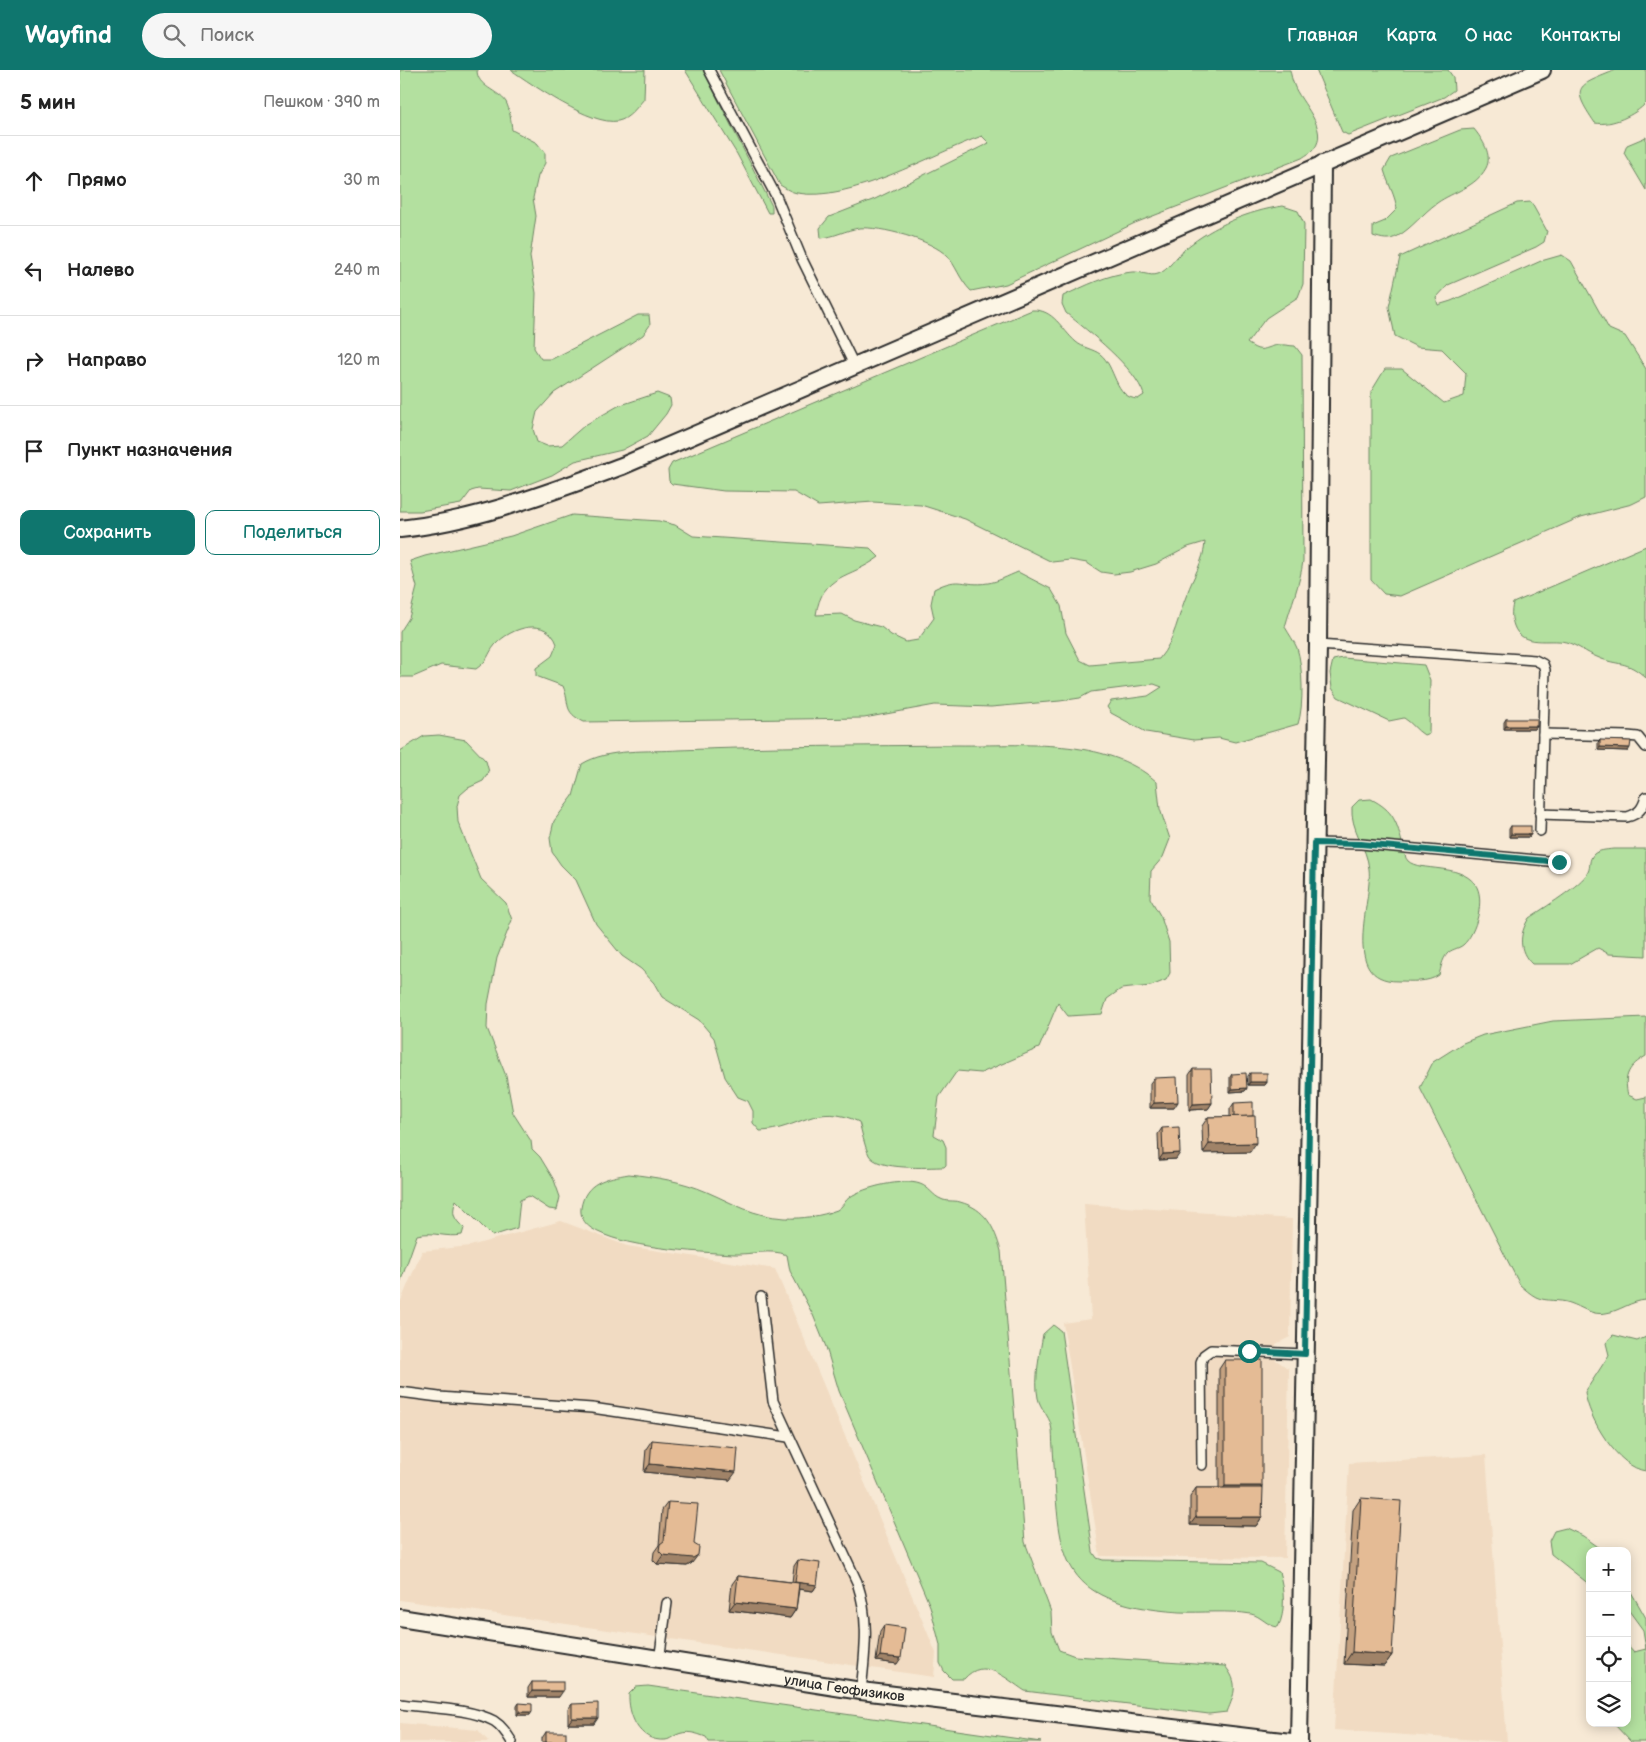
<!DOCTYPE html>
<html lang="ru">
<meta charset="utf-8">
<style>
:root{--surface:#fff;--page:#f6f6f6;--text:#222;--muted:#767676;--line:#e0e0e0;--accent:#0f766e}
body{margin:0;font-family:"Balsamiq Sans",sans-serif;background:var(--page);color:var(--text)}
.controls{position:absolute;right:15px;bottom:15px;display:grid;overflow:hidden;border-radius:10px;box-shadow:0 2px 12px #0003}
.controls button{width:45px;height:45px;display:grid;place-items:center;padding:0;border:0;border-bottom:1px solid var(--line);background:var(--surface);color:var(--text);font:25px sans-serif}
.stop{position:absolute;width:15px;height:15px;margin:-11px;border:4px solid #0f766e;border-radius:50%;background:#fff}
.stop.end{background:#0f766e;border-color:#fff;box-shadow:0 1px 5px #0008}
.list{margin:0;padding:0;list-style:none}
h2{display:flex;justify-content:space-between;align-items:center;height:65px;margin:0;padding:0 20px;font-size:21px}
h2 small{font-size:16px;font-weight:400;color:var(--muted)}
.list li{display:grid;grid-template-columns:32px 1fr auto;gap:15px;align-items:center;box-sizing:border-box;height:90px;padding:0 20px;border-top:1px solid var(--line)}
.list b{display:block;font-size:19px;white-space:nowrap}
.list em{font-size:16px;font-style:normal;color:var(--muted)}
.actions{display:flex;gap:10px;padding:15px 20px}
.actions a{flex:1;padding:11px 0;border:1px solid var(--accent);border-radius:10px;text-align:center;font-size:18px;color:var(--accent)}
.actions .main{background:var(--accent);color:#fff}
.icon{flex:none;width:28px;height:28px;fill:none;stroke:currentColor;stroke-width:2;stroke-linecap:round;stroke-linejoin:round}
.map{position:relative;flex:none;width:1246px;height:1672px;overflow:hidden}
header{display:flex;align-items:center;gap:30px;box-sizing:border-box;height:70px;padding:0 25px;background:var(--accent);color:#fff}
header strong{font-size:24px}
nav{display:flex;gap:28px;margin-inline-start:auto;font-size:18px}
.search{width:350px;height:45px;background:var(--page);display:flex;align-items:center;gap:12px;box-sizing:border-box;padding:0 18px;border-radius:28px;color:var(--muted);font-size:19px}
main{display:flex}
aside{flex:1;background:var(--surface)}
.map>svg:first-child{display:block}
.built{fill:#f1dbc2}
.green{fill:#b3e09f;stroke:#6f8665}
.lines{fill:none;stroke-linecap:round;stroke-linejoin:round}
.service-casing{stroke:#2b2b2b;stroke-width:12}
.minor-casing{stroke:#2b2b2b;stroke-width:20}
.service{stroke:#fcf5e5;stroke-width:9}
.minor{stroke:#fcf5e5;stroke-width:16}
.wall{fill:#c4a180;stroke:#2b2b2b}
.shaded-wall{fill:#a08368;stroke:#2b2b2b}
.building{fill:#e4bb95;stroke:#2b2b2b}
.route{stroke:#0f766e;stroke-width:6}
.labels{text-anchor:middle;stroke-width:4;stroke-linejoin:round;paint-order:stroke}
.street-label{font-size:14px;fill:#2b2b2b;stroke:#fcf5e5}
</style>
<header>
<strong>Wayfind</strong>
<div class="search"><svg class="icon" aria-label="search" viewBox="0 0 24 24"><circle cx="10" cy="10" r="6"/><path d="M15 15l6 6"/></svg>Поиск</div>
<nav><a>Главная</a><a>Карта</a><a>О нас</a><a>Контакты</a></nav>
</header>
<main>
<aside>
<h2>5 мин<small>Пешком · 390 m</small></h2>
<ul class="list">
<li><svg class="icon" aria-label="ahead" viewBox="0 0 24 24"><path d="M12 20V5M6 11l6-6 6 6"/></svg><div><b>Прямо</b></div><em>30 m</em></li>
<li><svg class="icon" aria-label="left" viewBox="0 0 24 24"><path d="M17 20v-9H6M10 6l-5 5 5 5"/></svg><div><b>Налево</b></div><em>240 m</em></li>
<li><svg class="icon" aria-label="right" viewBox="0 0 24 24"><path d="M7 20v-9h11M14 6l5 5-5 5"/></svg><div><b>Направо</b></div><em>120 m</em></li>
<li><svg class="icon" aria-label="arrive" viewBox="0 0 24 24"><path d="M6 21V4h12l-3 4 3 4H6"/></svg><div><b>Пункт назначения</b></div></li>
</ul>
<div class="actions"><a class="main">Сохранить</a><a>Поделиться</a></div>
</aside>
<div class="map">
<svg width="1246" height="1672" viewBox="0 0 1246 1672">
<rect width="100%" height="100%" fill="#f7e9d5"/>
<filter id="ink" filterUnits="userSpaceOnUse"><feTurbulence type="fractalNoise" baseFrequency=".02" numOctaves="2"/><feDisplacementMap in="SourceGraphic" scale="10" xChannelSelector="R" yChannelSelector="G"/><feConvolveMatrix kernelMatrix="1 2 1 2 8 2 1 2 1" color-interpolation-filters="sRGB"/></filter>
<g filter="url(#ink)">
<g class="built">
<path d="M684 1134 892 1149 890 1267 876 1274V1290L889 1299 885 1488 700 1486 663 1253 691 1249Z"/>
<path d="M161 1151 227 1176 375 1199 536 1583 534 1607 0 1530V1233L22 1181 70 1176Z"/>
<path d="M1086 1385 1107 1672 934 1660 949 1393Z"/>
<path d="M0 1653 78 1660 89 1672H0Z"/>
</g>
<g class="green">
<path d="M0 0H77C77 17 98 20 106 32 110 40 111 51 112 60L137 73 145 83V93L138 106 133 128 136 146 130 187 136 223 134 278 141 289H152L238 245H249L250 255 243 265 154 323 137 342 133 359 137 372 147 376 162 375 185 355 218 336 257 323 270 328 271 335 266 344 248 366 222 380 175 391 152 405 111 421 78 419 71 421 61 434 20 441H0Z"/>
<path d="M111 0H245L244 29C237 37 229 49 218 51 191 56 133 15 111 0Z"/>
<path d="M285 0H303L372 136V143H368L337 84Z"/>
<path d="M319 0H890C891 5 892 10 894 15 900 32 930 59 914 79 912 82 906 85 902 88L735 153 606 214 571 221C559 209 556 195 547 186 532 170 480 156 459 158 446 160 434 167 421 168L420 158 429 147 475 129 589 73 582 66C531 84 450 133 397 123 391 122 385 118 380 115Z"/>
<path d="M916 0H1048L1053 7 1054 20 1044 27 948 65 942 62Z"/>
<path d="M1216 0H1246V33C1235 45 1212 56 1195 53 1169 15 1178 16 1216 0Z"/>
<path d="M1074 59C1082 69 1093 85 1086 98 1075 118 1054 121 1037 133 1023 143 1012 158 998 166 989 171 982 169 973 166V156L985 151 997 139C995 125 988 114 984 100L991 88 1060 60Z"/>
<path d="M1246 67V120L1224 83 1227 75Z"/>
<path d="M1131 132 1147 161 1144 172 1136 177 1048 215 1036 228 1038 235 1051 231 1141 191 1162 185 1171 191 1209 259 1225 266 1246 299V427L1232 434 1181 447 1000 526 984 524 971 510V322L985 299H1002L1044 333 1064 326 1066 303 1042 279 1017 277 995 266 989 237 1000 187 1117 133Z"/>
<path d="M883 136 898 141 904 154 903 214 898 227 866 248 847 273C862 284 863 278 878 275 883 274 890 276 895 276L902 285 903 491C900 514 891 535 885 557 889 564 894 571 897 578 903 596 904 636 898 654L835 672 819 668 794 670 746 662 711 643 707 637 711 631 748 626 762 617 754 614 691 622 680 628 660 631 591 637 535 635 464 648 184 652C162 641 171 635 163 616L136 606V598L152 586 157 574C147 546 111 557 95 575 86 586 90 589 76 599L41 595 13 607H0V562L9 548 17 517 10 491 25 486 111 466 172 445 259 451 275 455 293 466 470 478 479 487C450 509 422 503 416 545L442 544 454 550 481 557 491 565 506 572 518 570 534 548 531 534 534 519C561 505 563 517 588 513 597 512 608 506 618 502L651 519 661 536 666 563 680 590 690 595 759 589C775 570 778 546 787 524 793 507 804 491 805 472L788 477 756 494 730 502 714 504 701 502 687 493 670 490 652 492 565 449 521 435 473 432 418 436 394 422 324 421 272 414 269 411 268 400 272 393 632 240C654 239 661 259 676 272 683 278 693 279 700 284 716 296 714 328 738 329L744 325C736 298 688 261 666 243L662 234 663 226C685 216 708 204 732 202 740 201 750 207 758 204 768 201 777 185 786 178 813 156 848 141 883 136Z"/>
<path d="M1246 476V608C1226 589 1219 597 1197 587 1187 583 1177 575 1166 572 1149 568 1122 578 1114 556 1111 547 1111 543 1113 533Z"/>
<path d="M943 588 1024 595 1030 610 1029 663 1024 665C1016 660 1012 653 1004 648L989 651 938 627 932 618 930 603 933 590Z"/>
<path d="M39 665 66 670 86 691 89 702 83 711 68 718 60 725 57 736 58 752 81 809 106 833 112 850 97 888 88 934 87 958 106 1006 113 1043 131 1071 132 1079 140 1087 154 1110 160 1127 157 1140 149 1139 129 1126 120 1130 117 1158 92 1166 56 1130C51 1144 54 1149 64 1158L62 1165C46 1168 33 1161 17 1165L0 1213V681L24 666Z"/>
<path d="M558 675C623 676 705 666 757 712L760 739 770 769 763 787 751 801 750 828 761 847 769 872 770 903 766 910 751 916 721 919 707 929 702 944 668 946 658 933 639 978 581 1003 557 1001 539 1027 534 1065 543 1070 546 1077V1095L544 1097C528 1097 478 1101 469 1085 464 1075 462 1062 459 1052 416 1031 399 1060 360 1061L353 1053V1041L348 1031 338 1027 325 1007 314 968 299 950 262 927 254 913 241 899 222 886 196 854 176 810 161 795 152 782 150 768 154 751 173 726 182 694C208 678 249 682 279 680 372 676 465 676 558 675Z"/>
<path d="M971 729C994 741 997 752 1003 777 1004 782 1005 788 1008 791 1020 802 1059 793 1075 814 1086 828 1076 864 1063 875 1058 879 1051 879 1047 884 1042 890 1041 898 1039 905 1028 913 1011 911 998 911 939 911 973 831 969 799 967 777 950 759 952 737L959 730Z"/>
<path d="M1213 779H1246V886L1209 884 1198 878 1170 894H1132C1118 881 1119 864 1129 848 1142 839 1182 815 1188 802 1191 796 1188 790 1194 784 1199 780 1206 780 1213 779Z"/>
<path d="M1246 947V986C1229 996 1223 1005 1228 1025L1237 1029 1246 1027V1230C1231 1231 1220 1241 1206 1243 1192 1246 1182 1237 1170 1233 1159 1229 1146 1232 1136 1227 1130 1224 1125 1219 1120 1215L1020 1018 1033 992 1063 973 1083 965 1153 951Z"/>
<path d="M229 1104C255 1107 282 1111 307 1122 335 1134 352 1146 385 1148 402 1149 421 1146 437 1140 443 1137 445 1130 450 1127 464 1117 504 1108 520 1114 529 1117 533 1126 541 1129 546 1132 554 1130 560 1132 586 1139 594 1157 601 1181L625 1472 651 1542 652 1562 659 1580 675 1586 825 1596C839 1613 835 1623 827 1642L809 1644 625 1621C605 1608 584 1586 564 1609H552L544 1601 540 1593V1575L530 1536 439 1321 426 1277 413 1245 390 1201 387 1185C370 1178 351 1185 334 1184 297 1182 221 1178 191 1158 184 1153 180 1146 181 1138 185 1112 206 1108 229 1104Z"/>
<path d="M653 1255 661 1261 693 1482 697 1488 703 1490 861 1493 879 1502C884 1517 886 1543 878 1557 867 1556 861 1546 851 1544 828 1540 802 1543 779 1542 653 1533 660 1486 653 1378 652 1371 653 1362 651 1355 649 1346 640 1338 638 1328 634 1309 640 1283 643 1264Z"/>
<path d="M1213 1265 1237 1271 1246 1267V1401C1218 1398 1188 1348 1185 1322L1209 1285 1206 1273Z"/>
<path d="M1166 1458 1183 1466 1204 1481H1190V1515L1151 1484 1149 1471 1154 1461Z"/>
<path d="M1227 1515 1246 1548V1672H1231L1213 1653H1227V1574L1234 1582 1246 1579 1243 1560 1227 1538Z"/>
<path d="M248 1616 641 1672H309L306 1667C295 1663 287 1660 276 1665 272 1667 269 1670 265 1670 238 1672 228 1644 229 1624L236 1617Z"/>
</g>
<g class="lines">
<defs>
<g id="service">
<path d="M309 0 376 126 402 189 455 297"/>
<path d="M918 575 1135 590 1143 594 1145 600 1140 761"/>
<path d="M1143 664 1227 666 1238 667 1246 677"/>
<path d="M1140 744 1227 747C1239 744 1243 738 1246 727"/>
<path d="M914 773 961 774 1159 792"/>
<path d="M361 1227 373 1331 457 1512C470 1551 465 1581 461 1621"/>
<path d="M0 1322 39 1327 192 1338 388 1367"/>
<path d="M802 1395 801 1292 804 1285 811 1280 905 1284"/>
<path d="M259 1591 267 1533"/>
<path d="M0 1634C28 1638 70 1638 94 1651 102 1656 107 1664 112 1672"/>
</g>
<g id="minor">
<path d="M0 459C77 451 150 422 222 396L1142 0"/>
<path id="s1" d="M0 1548 461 1621 891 1672"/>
<path d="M899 1672 918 575 922 94"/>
</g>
</defs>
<use href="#service" class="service-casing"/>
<use href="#minor" class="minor-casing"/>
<use href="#service" class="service"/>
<use href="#minor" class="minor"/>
</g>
<g class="wall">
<path d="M1106 649 1137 656 1135 659H1104V652Z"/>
<path d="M1200 670 1228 681 1198 680V672Z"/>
<path d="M1111 756 1131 764 1129 767H1109V759Z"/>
<path d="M793 999 812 1033 808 1039 789 1040V1005Z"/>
<path d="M850 1003 867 1012 865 1015H848V1006Z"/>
<path d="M832 1004 847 1018 845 1021 830 1022V1007Z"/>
<path d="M754 1008 774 1038H750V1013Z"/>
<path d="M834 1033 850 1082 803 1083 802 1056 808 1047H830V1039Z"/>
<path d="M762 1058 776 1089 759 1090 758 1064Z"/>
<path d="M825 1290 862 1416 861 1418 862 1447 856 1456 790 1455V1427L796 1418H819V1299Z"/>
<path d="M252 1370 330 1410 244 1402 246 1379Z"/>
<path d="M961 1428 992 1585 984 1596 944 1594 953 1440Z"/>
<path d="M268 1432 292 1493 287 1496 257 1494 253 1490 254 1482 259 1475 262 1440Z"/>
<path d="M398 1490 417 1515 413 1521 399 1519 396 1539 390 1548 329 1540 332 1514 338 1506 392 1512 394 1496Z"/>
<path d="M484 1555 497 1594 476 1591 480 1561Z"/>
<path d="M132 1612 159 1627H128V1618Z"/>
<path d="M119 1633 130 1645H117V1636Z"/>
<path d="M172 1634 194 1654H168V1639Z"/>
<path d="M146 1662 166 1672H142V1668Z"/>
</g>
<g class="shaded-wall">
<path d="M1106 656H1137L1135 659H1104Z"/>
<path d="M1200 677 1230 678 1228 681 1198 680Z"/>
<path d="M1111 764H1131L1129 767H1109Z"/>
<path d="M850 1012H867L865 1015H848Z"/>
<path d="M847 1018 845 1021 830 1022 832 1019Z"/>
<path d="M778 1032 774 1038H750L754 1033Z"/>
<path d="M812 1033 808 1039 789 1040 793 1034Z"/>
<path d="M856 1073 850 1082 803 1083 809 1074Z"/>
<path d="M780 1083 776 1089 759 1090 763 1084Z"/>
<path d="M250 1394 336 1402 330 1410 244 1402Z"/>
<path d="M825 1416H862L856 1425H819Z"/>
<path d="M796 1447H862L856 1456 790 1455Z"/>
<path d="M263 1485H298L292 1493 287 1496 257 1494Z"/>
<path d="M395 1512 417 1515 413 1521 391 1518Z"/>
<path d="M335 1532 396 1539 390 1548 329 1540Z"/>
<path d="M952 1582 992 1585 984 1596 944 1594Z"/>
<path d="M480 1586 501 1588 497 1594 476 1591Z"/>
<path d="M132 1621H163L159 1627H128Z"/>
<path d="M119 1642H132L130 1645H117Z"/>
<path d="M172 1648H198L194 1654H168Z"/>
</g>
<g class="building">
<rect x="1106" y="649" width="31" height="7"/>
<path d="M1200 670 1231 671 1230 678 1200 677Z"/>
<rect x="1111" y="756" width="20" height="8"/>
<path d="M793 999H811L812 1033 793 1034Z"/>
<path d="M846 1003 847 1018 832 1019V1004Z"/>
<rect x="850" y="1003" width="17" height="9"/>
<path d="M777 1007 778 1032 754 1033V1008Z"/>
<path d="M853 1032V1046L834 1047V1033Z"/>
<path d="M855 1046 856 1073 809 1074 808 1047Z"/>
<path d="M779 1057 780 1083 763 1084 762 1058Z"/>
<rect x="825" y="1290" width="37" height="126"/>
<path d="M252 1370 338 1378 336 1402 250 1394Z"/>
<path d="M796 1418H863L862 1447H796Z"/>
<path d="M961 1428 1001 1431 992 1585 952 1582Z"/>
<path d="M268 1432 298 1434 294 1474 299 1477 298 1485 293 1488 263 1485 259 1481 260 1474 264 1471Z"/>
<path d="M398 1490 420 1493 417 1515 395 1512Z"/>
<path d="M338 1506 399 1513 396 1539 335 1532Z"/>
<path d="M484 1555 505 1558 501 1588 480 1586Z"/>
<rect x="132" y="1612" width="31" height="9"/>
<path d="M119 1633 132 1634V1642H119Z"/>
<path d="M198 1633V1648H172V1634Z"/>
<rect x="146" y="1662" width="20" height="10"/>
</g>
</g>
<g class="lines" filter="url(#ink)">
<path class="route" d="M849 1281 905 1284 914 773 961 774 1159 792"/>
</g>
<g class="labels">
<g class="street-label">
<text dy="5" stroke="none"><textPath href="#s1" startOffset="450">улица Геофизиков</textPath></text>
</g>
</g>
</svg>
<div class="controls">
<button>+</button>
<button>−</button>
<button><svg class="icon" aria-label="locate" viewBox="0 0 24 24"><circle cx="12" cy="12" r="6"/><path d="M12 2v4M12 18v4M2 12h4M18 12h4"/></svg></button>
<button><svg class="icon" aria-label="layers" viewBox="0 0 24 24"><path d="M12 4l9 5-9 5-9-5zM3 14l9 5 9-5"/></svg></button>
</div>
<div class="stop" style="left:849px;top:1281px"></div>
<div class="stop end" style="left:1159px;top:792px"></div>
</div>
</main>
